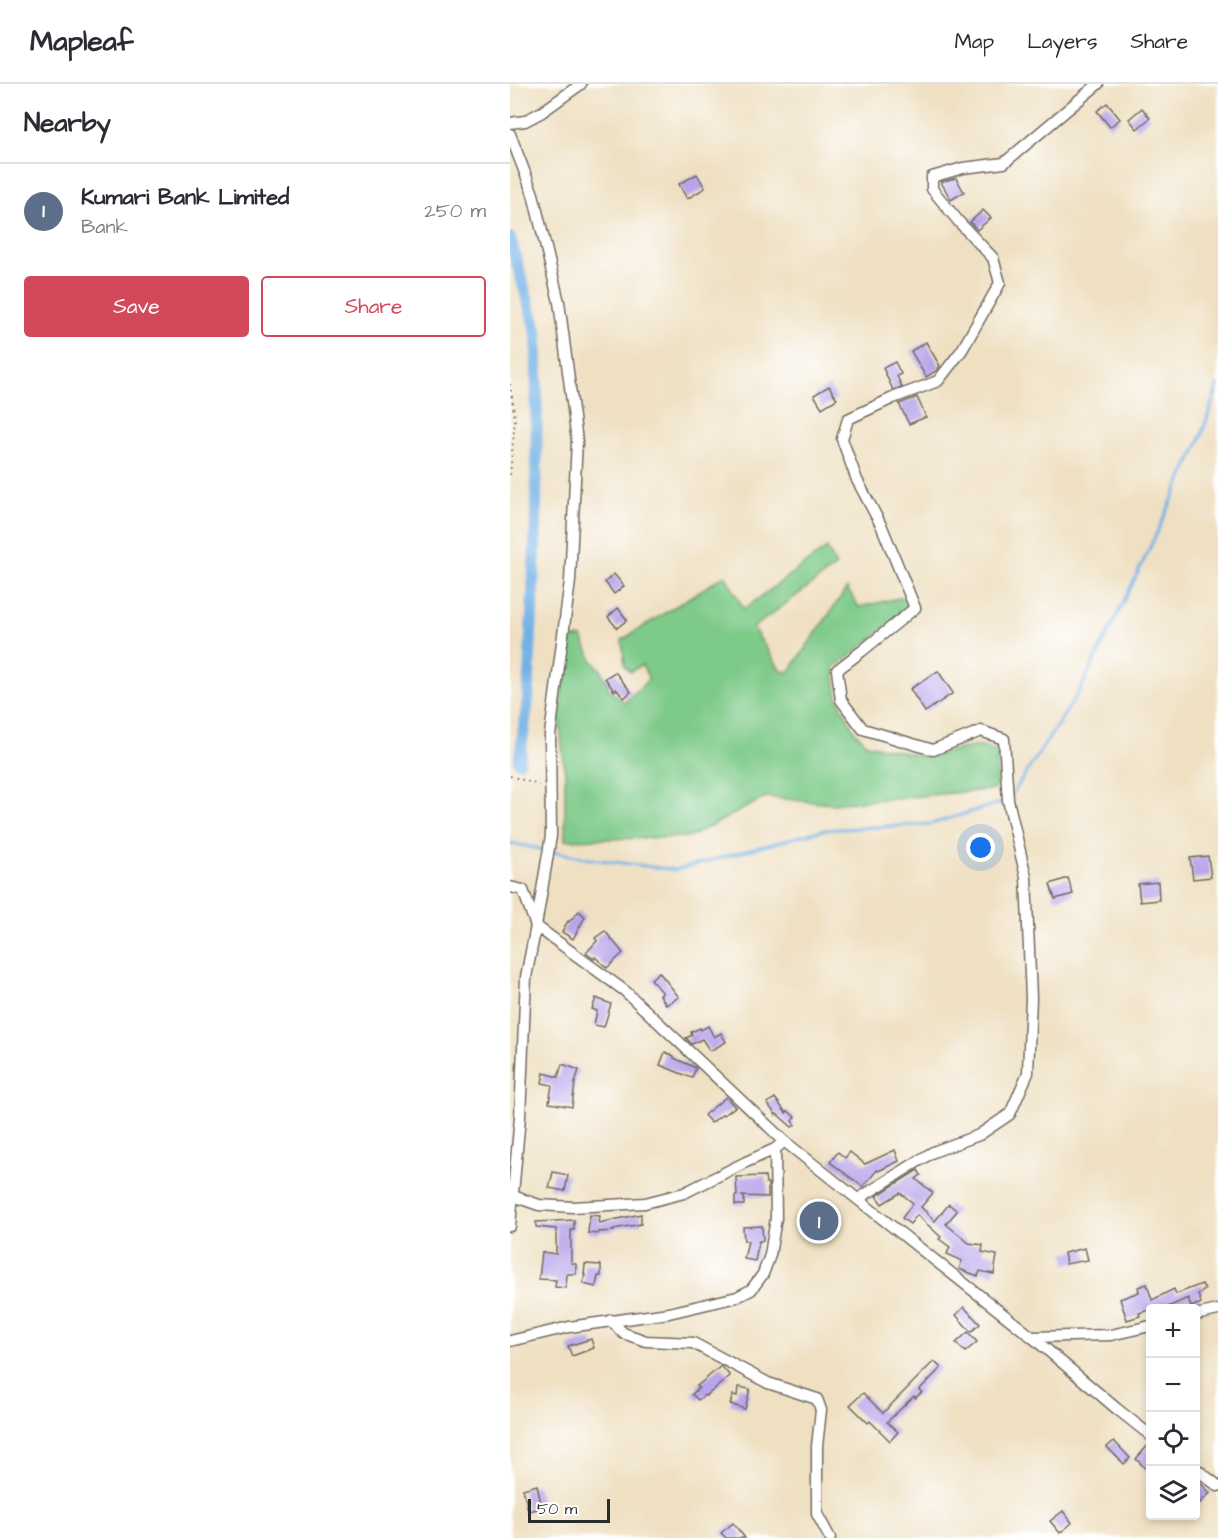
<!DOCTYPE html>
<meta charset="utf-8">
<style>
:root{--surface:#fff;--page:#f7f7f7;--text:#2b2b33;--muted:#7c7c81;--line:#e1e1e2;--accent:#d1495b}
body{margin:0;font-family:"Architects Daughter",sans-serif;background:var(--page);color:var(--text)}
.controls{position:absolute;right:18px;bottom:18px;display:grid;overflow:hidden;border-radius:6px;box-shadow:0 3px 9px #0003}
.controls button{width:54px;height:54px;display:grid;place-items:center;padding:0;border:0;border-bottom:2px solid var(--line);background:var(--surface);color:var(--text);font:30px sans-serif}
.scale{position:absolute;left:18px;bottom:15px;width:82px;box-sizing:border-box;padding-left:6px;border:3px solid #2b2b2b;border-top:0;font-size:16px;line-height:21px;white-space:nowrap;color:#2b2b2b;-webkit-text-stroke:4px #fff;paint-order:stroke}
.you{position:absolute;left:471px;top:764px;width:21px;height:21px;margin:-15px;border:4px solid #fff;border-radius:50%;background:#1a73e8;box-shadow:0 0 0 9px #1a73e833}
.badge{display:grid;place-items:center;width:39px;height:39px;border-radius:50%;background:var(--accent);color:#fff;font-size:20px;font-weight:700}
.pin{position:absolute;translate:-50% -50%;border:3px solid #fff;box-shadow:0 2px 6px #0006}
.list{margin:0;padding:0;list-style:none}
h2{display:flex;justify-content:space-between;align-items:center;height:78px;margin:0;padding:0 24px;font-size:26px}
h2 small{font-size:20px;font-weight:400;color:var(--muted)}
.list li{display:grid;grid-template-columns:39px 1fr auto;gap:18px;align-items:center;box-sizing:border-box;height:96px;padding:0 24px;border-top:2px solid var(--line)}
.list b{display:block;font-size:22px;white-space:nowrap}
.list p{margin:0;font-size:20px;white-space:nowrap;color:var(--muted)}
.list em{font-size:20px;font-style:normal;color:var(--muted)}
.actions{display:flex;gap:12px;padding:18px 24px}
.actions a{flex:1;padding:14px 0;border:2px solid var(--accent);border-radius:6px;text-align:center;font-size:21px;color:var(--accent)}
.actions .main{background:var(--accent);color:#fff}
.icon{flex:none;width:33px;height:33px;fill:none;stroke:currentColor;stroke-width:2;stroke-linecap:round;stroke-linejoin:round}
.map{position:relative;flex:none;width:708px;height:1454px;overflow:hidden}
header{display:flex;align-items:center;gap:36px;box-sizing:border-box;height:84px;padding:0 30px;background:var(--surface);border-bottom:2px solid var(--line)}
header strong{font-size:28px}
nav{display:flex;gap:33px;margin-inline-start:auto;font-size:21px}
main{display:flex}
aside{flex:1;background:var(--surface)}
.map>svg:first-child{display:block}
.green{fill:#7eca89;stroke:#547a5a;stroke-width:1.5}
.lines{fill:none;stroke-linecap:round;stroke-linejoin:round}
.stream{stroke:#72b1e5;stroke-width:3}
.canal{stroke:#72b1e5;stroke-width:12}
.building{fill:#b8a4eb}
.minor-casing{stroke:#706a60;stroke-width:13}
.path{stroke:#706a60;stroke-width:2;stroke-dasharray:1.5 4.5;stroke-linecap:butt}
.minor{stroke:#fff;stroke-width:10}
</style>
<header>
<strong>Mapleaf</strong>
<nav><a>Map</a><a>Layers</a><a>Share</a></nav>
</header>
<main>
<aside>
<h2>Nearby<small></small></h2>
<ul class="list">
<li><span class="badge" style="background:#5c6f8a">1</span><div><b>Kumari Bank Limited</b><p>Bank</p></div><em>250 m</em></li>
</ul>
<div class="actions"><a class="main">Save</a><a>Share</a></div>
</aside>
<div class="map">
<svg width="708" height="1454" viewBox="0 0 708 1454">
<rect width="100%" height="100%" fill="#fff"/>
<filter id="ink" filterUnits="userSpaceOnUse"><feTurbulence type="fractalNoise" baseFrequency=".0167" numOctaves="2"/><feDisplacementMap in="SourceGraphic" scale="12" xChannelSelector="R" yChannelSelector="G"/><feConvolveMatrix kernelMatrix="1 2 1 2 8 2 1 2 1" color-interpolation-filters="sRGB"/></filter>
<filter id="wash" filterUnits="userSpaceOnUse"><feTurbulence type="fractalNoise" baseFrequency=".008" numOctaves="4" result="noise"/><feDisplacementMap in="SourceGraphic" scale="24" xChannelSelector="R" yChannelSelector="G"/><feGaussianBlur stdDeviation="1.35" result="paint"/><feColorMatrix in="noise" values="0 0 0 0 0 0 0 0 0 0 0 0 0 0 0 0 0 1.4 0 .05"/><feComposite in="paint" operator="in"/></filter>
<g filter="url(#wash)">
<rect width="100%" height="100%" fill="#efe0c2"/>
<path class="green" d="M317 464 326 482 243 544 271 587 279 588 337 504 349 523 398 512 401 524 324 584 328 615 345 648 357 660 415 673 465 662 488 666 486 705 322 720 256 713 180 753 55 756V690L49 634 59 555 72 553 82 576 91 586 100 607 115 618 139 595 132 581 120 588 115 582 112 556 215 491 234 525Z"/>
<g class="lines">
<g class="stream">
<path d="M501 712 569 608 635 474 690 356 708 301"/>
<path d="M0 759 81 775 166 786 313 746 421 740 497 717"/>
</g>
<path class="canal" d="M0 154 27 250 26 441 18 616 9 678"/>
</g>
<g id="blocks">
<g class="building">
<path d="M597 19 610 35 600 43 587 27Z"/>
<path d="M632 24 640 34 627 45 619 35Z"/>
<path d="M187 90 195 104 177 115 169 100Z"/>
<path d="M446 94 454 108 441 116 431 98Z"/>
<path d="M473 126 481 134 467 146 460 138Z"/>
<path d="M416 258 430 282 426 287 416 293 401 267Z"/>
<path d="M385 278 391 290 387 292 392 303 383 306 373 284Z"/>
<path d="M319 302 327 315 312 324 304 311Z"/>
<path d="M407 313 416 333 399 340 389 320Z"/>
<path d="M104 490 114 502 104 510 95 498Z"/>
<path d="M108 524 117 536 107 544 98 533Z"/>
<path d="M428 587 443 609 415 628 400 605Z"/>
<path d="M105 588 121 608 114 614 106 605 104 607 95 594Z"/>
<path d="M698 772 701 793 683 795 680 774Z"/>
<path d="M558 794 563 810 545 815 540 800Z"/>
<path d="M648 798 649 816 630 818 628 800Z"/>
<path d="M69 827 75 833 63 855 52 848 58 837 59 838Z"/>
<path d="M95 847 113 869 97 884 85 873 84 875 76 869 87 857 85 854Z"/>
<path d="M149 888 169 913 156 921 150 911 153 909 141 895Z"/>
<path d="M86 914 101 920 94 943 84 941 87 927 82 925Z"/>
<path d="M198 942 204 953 211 949 216 958 200 967 192 955 182 960 176 954 182 951 181 948 190 944 191 946Z"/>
<path d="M155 968 164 972V974L186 984 182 994 150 981Z"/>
<path d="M52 980 69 986 65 999 62 1023 39 1019 42 1001 32 999 34 989 48 993Z"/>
<path d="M216 1013 225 1023 214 1031 213 1030 201 1039 194 1031Z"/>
<path d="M265 1014 276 1029 278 1027 285 1033 282 1037 285 1041 282 1043 267 1030 266 1031 257 1019Z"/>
<path d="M385 1066 389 1077 368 1087 367 1086 353 1103 320 1078 328 1068 335 1074 340 1068 355 1080Z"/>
<path d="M408 1086 411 1091 406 1095 423 1109 411 1123 425 1137 439 1120 447 1127 436 1140 459 1159 473 1161 472 1168 487 1171 484 1190 470 1187 468 1192 449 1185 452 1177 437 1170 440 1163 429 1155 431 1153 407 1131 400 1140 392 1134 403 1119 390 1109 372 1120 366 1112Z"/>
<path d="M43 1088 58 1091 55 1107 39 1104Z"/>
<path d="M255 1092 256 1099H258V1113L231 1112H234V1121H225V1112H227L226 1093Z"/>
<path d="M131 1130V1140L103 1145 104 1147 88 1148V1150L78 1149 80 1131 90 1132 89 1139Z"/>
<path d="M64 1136V1146H61V1179L66 1180V1190H57L56 1204 45 1203 46 1196 29 1195 32 1168 46 1170V1145L26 1143V1138Z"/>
<path d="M252 1142 253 1157H249L245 1177 234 1175 238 1157H234L233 1143Z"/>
<path d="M575 1164 578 1176 556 1180 554 1169Z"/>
<path d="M75 1180 91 1181V1192H88L86 1203 73 1200 75 1191H74Z"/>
<path d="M637 1200 642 1216 664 1205 666 1210 692 1200 695 1206 688 1210 691 1219 681 1223 678 1214 656 1224H654L653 1222 629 1229 630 1232 617 1236 610 1215 629 1208 628 1203Z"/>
<path d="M454 1223 470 1240 461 1248 446 1231Z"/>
<path d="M458 1248 467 1258 455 1268 446 1259Z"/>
<path d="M81 1255 84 1264 62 1272 58 1262Z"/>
<path d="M424 1277 431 1284 409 1306 412 1308 405 1314 404 1312 377 1338 388 1348 380 1357 360 1337 358 1339 340 1321 353 1309 373 1329Z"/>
<path d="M211 1282 220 1292 196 1312 195 1311 188 1316 182 1310 189 1304 187 1302Z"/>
<path d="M228 1303 240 1305 235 1325 220 1320 223 1311 227 1312Z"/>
<path d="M604 1357 620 1374 614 1380 597 1363Z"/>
<path d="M640 1359V1389L626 1375Z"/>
<path d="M686 1394 700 1409 690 1419 686 1414Z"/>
<path d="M27 1401 32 1424 18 1427 13 1405Z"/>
<path d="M553 1427 562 1439 550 1449 540 1437Z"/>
<path d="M223 1439 235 1454H216L211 1449Z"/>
</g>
</g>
</g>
<g filter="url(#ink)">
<use href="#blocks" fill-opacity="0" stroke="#706a60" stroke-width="1.5"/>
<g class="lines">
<defs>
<g id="minor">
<path d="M0 39 15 37 32 28 71 0"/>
<path d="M0 50 23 110 49 218 67 357 60 497 40 651 41 752 26 842 16 893 10 1033 0 1142"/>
<path d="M0 803 13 806 26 842 115 907 274 1057 522 1253 607 1325 640 1351"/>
<path d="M0 1111 29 1121 63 1123 135 1119 174 1109 236 1078 265 1065 270 1061"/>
<path d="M348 1115 423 1068 469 1051 500 1030 518 989 521 914 516 793 498 716 494 655 471 647 423 666 353 645 331 616 327 586 352 567 405 524 372 443 347 396 332 355 338 335 383 314 428 297 452 266 490 199 483 174 449 138 422 105V93L453 84 494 79 588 0"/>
<path d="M686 1231 708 1226"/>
<path d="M101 1236 113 1249 136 1257 183 1259 258 1299 307 1315 311 1326 307 1362V1430L320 1454"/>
<path d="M522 1253 601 1251 640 1242"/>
<path d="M0 1257 59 1243 159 1229 227 1213 241 1206 253 1190 260 1171 266 1134 265 1065"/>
<path d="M686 1385 708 1402"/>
</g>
</defs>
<use href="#minor" class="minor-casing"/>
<g class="path">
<path d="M0 300 5 335 0 392"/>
<path d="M0 692 29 701"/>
</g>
<use href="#minor" class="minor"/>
</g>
</g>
</svg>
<div class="controls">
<button>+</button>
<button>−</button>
<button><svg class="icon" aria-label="locate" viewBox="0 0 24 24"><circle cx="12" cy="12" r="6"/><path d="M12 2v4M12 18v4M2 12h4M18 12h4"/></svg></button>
<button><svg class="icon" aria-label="layers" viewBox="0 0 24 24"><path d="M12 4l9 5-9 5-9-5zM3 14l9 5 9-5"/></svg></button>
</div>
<div class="scale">50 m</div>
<div class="you"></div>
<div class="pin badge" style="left:309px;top:1137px;background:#5c6f8a">1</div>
</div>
</main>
